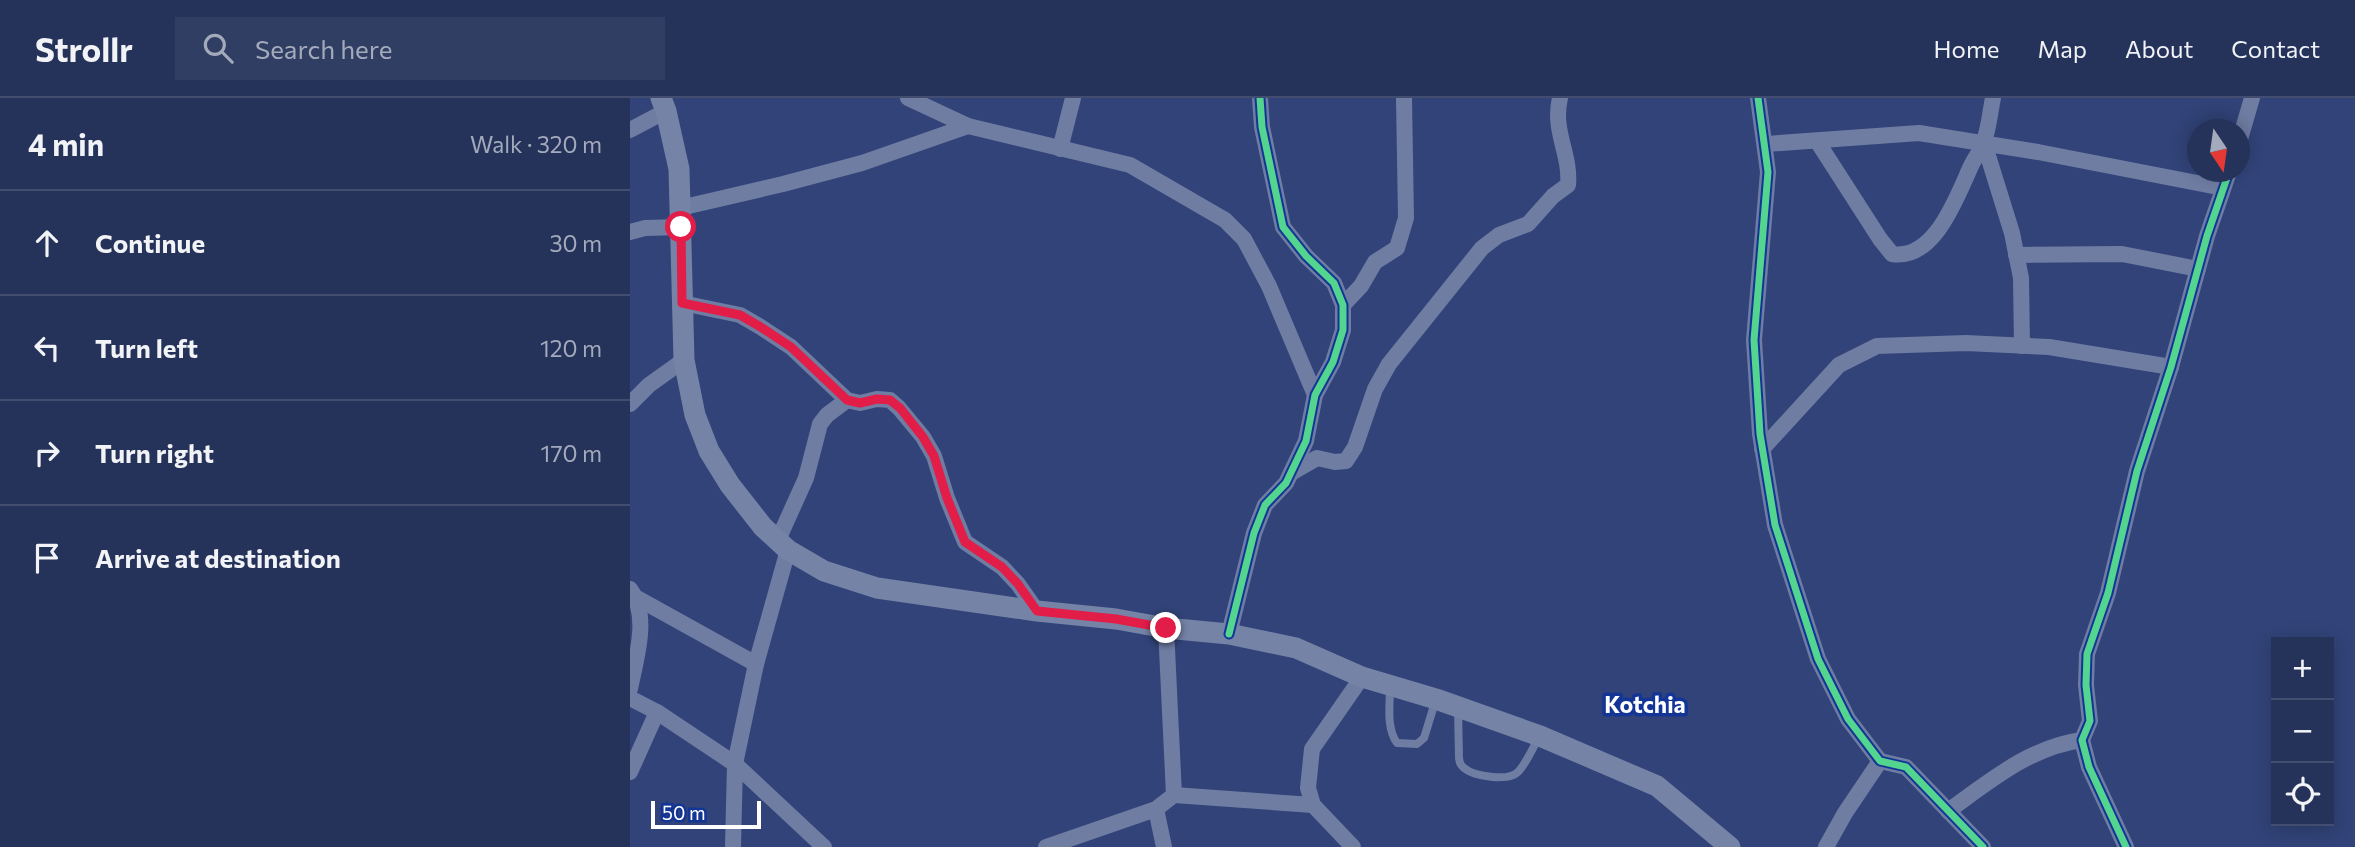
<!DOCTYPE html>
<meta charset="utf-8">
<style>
:root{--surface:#25325a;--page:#313e63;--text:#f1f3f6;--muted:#a3aabb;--line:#424d70}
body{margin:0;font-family:Commissioner,sans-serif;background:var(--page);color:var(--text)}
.controls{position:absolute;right:21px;bottom:21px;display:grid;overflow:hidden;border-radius:0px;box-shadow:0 4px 18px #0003}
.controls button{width:63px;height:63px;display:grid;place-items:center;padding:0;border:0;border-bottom:2px solid var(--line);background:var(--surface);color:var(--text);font:35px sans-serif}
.compass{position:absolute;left:1557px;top:21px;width:63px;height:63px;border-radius:50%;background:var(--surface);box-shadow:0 4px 18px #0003;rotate:167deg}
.scale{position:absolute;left:21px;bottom:18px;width:110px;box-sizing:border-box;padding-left:7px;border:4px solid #fff;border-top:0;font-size:19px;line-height:24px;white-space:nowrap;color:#fff;-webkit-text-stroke:5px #133596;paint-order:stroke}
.stop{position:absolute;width:21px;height:21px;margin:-16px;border:5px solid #e11d48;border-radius:50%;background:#fff}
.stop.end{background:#e11d48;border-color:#fff;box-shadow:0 2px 7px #0008}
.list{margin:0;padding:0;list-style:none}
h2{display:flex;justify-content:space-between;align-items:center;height:91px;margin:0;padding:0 28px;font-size:30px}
h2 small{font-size:23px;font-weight:400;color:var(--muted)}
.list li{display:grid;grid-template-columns:46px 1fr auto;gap:21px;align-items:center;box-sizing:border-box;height:105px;padding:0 28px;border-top:2px solid var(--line)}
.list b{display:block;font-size:26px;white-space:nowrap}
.list em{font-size:23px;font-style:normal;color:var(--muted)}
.icon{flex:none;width:38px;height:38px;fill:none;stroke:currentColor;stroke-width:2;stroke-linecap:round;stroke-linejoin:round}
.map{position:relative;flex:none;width:1725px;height:749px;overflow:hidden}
header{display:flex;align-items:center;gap:42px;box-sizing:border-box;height:98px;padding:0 35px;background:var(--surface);border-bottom:2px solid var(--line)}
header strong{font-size:33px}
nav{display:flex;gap:38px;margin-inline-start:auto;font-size:24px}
.search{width:490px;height:63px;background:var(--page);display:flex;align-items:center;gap:18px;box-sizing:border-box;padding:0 24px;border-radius:0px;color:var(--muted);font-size:26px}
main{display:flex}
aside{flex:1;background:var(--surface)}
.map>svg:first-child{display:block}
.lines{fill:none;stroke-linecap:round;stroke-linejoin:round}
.lane{stroke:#6f7da3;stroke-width:8}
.street{stroke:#6f7da3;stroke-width:16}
.secondary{stroke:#7583a7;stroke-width:21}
.cycleway-casing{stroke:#133596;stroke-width:11}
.cycleway{stroke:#53d58f;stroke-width:7}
.route{stroke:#e11d48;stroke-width:9}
.labels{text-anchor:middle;stroke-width:7;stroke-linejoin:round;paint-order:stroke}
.quarter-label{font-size:23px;font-weight:bold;fill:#fff;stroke:#133596}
</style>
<header>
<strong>Strollr</strong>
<div class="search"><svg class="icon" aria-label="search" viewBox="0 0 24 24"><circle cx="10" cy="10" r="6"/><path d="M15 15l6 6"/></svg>Search here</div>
<nav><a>Home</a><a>Map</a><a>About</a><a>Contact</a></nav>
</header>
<main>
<aside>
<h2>4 min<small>Walk · 320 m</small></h2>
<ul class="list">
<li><svg class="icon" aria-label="ahead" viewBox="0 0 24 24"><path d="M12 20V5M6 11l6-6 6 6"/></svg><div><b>Continue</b></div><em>30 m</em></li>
<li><svg class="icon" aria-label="left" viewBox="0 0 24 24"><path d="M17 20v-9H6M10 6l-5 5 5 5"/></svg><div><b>Turn left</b></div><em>120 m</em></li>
<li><svg class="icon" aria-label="right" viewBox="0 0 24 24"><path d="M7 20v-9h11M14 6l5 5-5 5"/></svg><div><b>Turn right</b></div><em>170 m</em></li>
<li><svg class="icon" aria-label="arrive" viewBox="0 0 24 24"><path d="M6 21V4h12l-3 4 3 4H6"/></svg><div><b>Arrive at destination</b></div></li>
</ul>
</aside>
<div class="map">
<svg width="1725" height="749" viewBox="0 0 1725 749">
<rect width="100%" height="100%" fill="#314378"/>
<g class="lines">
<g class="lane">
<path d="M760 589C760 607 756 630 767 645L787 646 794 640 806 601"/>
<path d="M828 610 829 660C830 666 830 666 834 670 843 678 878 684 888 674 896 666 902 651 908 641"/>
</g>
<g class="street">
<path d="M278 0 338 28 500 67 595 122 614 141 639 188 685 297"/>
<path d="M1128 0 1138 74 1124 242 1130 336 1145 427 1188 561 1218 621 1250 663 1276 669 1353 749"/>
<path d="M0 32 36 13"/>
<path d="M1610 41 1622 0"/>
<path d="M1187 43 1250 141 1262 156C1305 163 1327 98 1341 68 1345 59 1352 52 1354 43 1359 30 1360 14 1363 0"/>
<path d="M1354 45 1382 135 1391 180 1392 248"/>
<path d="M1136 46 1289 35 1408 54 1593 90"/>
<path d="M430 51 443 0"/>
<path d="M50 110 153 86 232 65 338 28"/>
<path d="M0 134 15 130 51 129"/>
<path d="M1386 157 1492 156 1568 171"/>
<path d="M52 205 110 217 129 228 161 249 217 302 230 305 247 301 260 302 269 310 293 339 304 358 317 400 335 444 372 469 388 486 407 513"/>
<path d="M713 207 731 188 745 164 767 150 776 120 774 0"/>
<path d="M0 306 19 287 54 262"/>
<path d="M1132 351 1209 267 1247 248 1336 245 1419 249 1541 269"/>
<path d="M661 375 687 360 705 364 716 363 725 349 745 291 759 266 852 150 869 137 898 126 923 98 938 87C941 56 922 33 930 0"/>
<path d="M148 442 176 380 190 326 197 317 217 302"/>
<path d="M0 491C20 518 6 560 0 591"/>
<path d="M7 500 126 566"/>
<path d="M599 536 624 435 635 407 656 385 676 343 685 297 703 264 713 232V207L704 185 676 158 653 129 632 29 630 0"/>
<path d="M0 600 27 614 105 666 194 749"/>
<path d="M0 674 27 614"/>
<path d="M544 697 683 707"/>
<path d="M526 711 534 749"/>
<path d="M1318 713C1360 683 1400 649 1452 642"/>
<path d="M103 749 105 666 126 566 158 452"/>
<path d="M416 749 526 711 544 697 536 530"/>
<path d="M723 749 683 707 678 690 682 651 732 579"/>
<path d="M1196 749 1215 715 1250 663"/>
<path d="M1496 749 1459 669 1452 642 1460 623 1456 587 1457 556 1478 495 1507 373 1541 269 1577 138 1599 74"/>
</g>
<path class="secondary" d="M31 0 36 13 49 71 54 262 65 317 79 353 100 387 133 429 158 452 194 473 247 490 407 513 486 521 536 530 599 536 666 550 732 579 806 601 910 638 1027 688 1100 749"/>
<defs>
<g id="cycleway">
<path d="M1128 0 1138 74 1124 242 1130 336 1145 427 1188 561 1218 621 1250 663 1276 669 1353 749"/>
<path d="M599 536 624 435 635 407 656 385 676 343 685 297 703 264 713 232V207L704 185 676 158 653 129 632 29 630 0"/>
<path d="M1496 749 1459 669 1452 642 1460 623 1456 587 1457 556 1478 495 1507 373 1541 269 1577 138 1599 74"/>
</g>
</defs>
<use href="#cycleway" class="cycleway-casing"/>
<use href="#cycleway" class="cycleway"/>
</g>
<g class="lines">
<path class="route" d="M51 129 52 205 110 217 129 228 161 249 217 302 230 305 247 301 260 302 270 310 293 339 304 358 317 400 335 444 372 469 388 486 407 513 486 521 536 530"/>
</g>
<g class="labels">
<g class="quarter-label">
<text x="1015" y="615">Kotchia</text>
</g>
</g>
</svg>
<div class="controls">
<button>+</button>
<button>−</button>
<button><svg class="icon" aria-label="locate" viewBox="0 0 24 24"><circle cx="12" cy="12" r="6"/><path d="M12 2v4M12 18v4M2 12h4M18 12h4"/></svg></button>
</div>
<svg class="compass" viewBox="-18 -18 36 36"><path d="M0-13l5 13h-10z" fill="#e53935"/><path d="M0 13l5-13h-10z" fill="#a3aabb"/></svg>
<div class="scale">50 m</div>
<div class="stop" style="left:51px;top:129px"></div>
<div class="stop end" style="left:536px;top:530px"></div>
</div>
</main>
